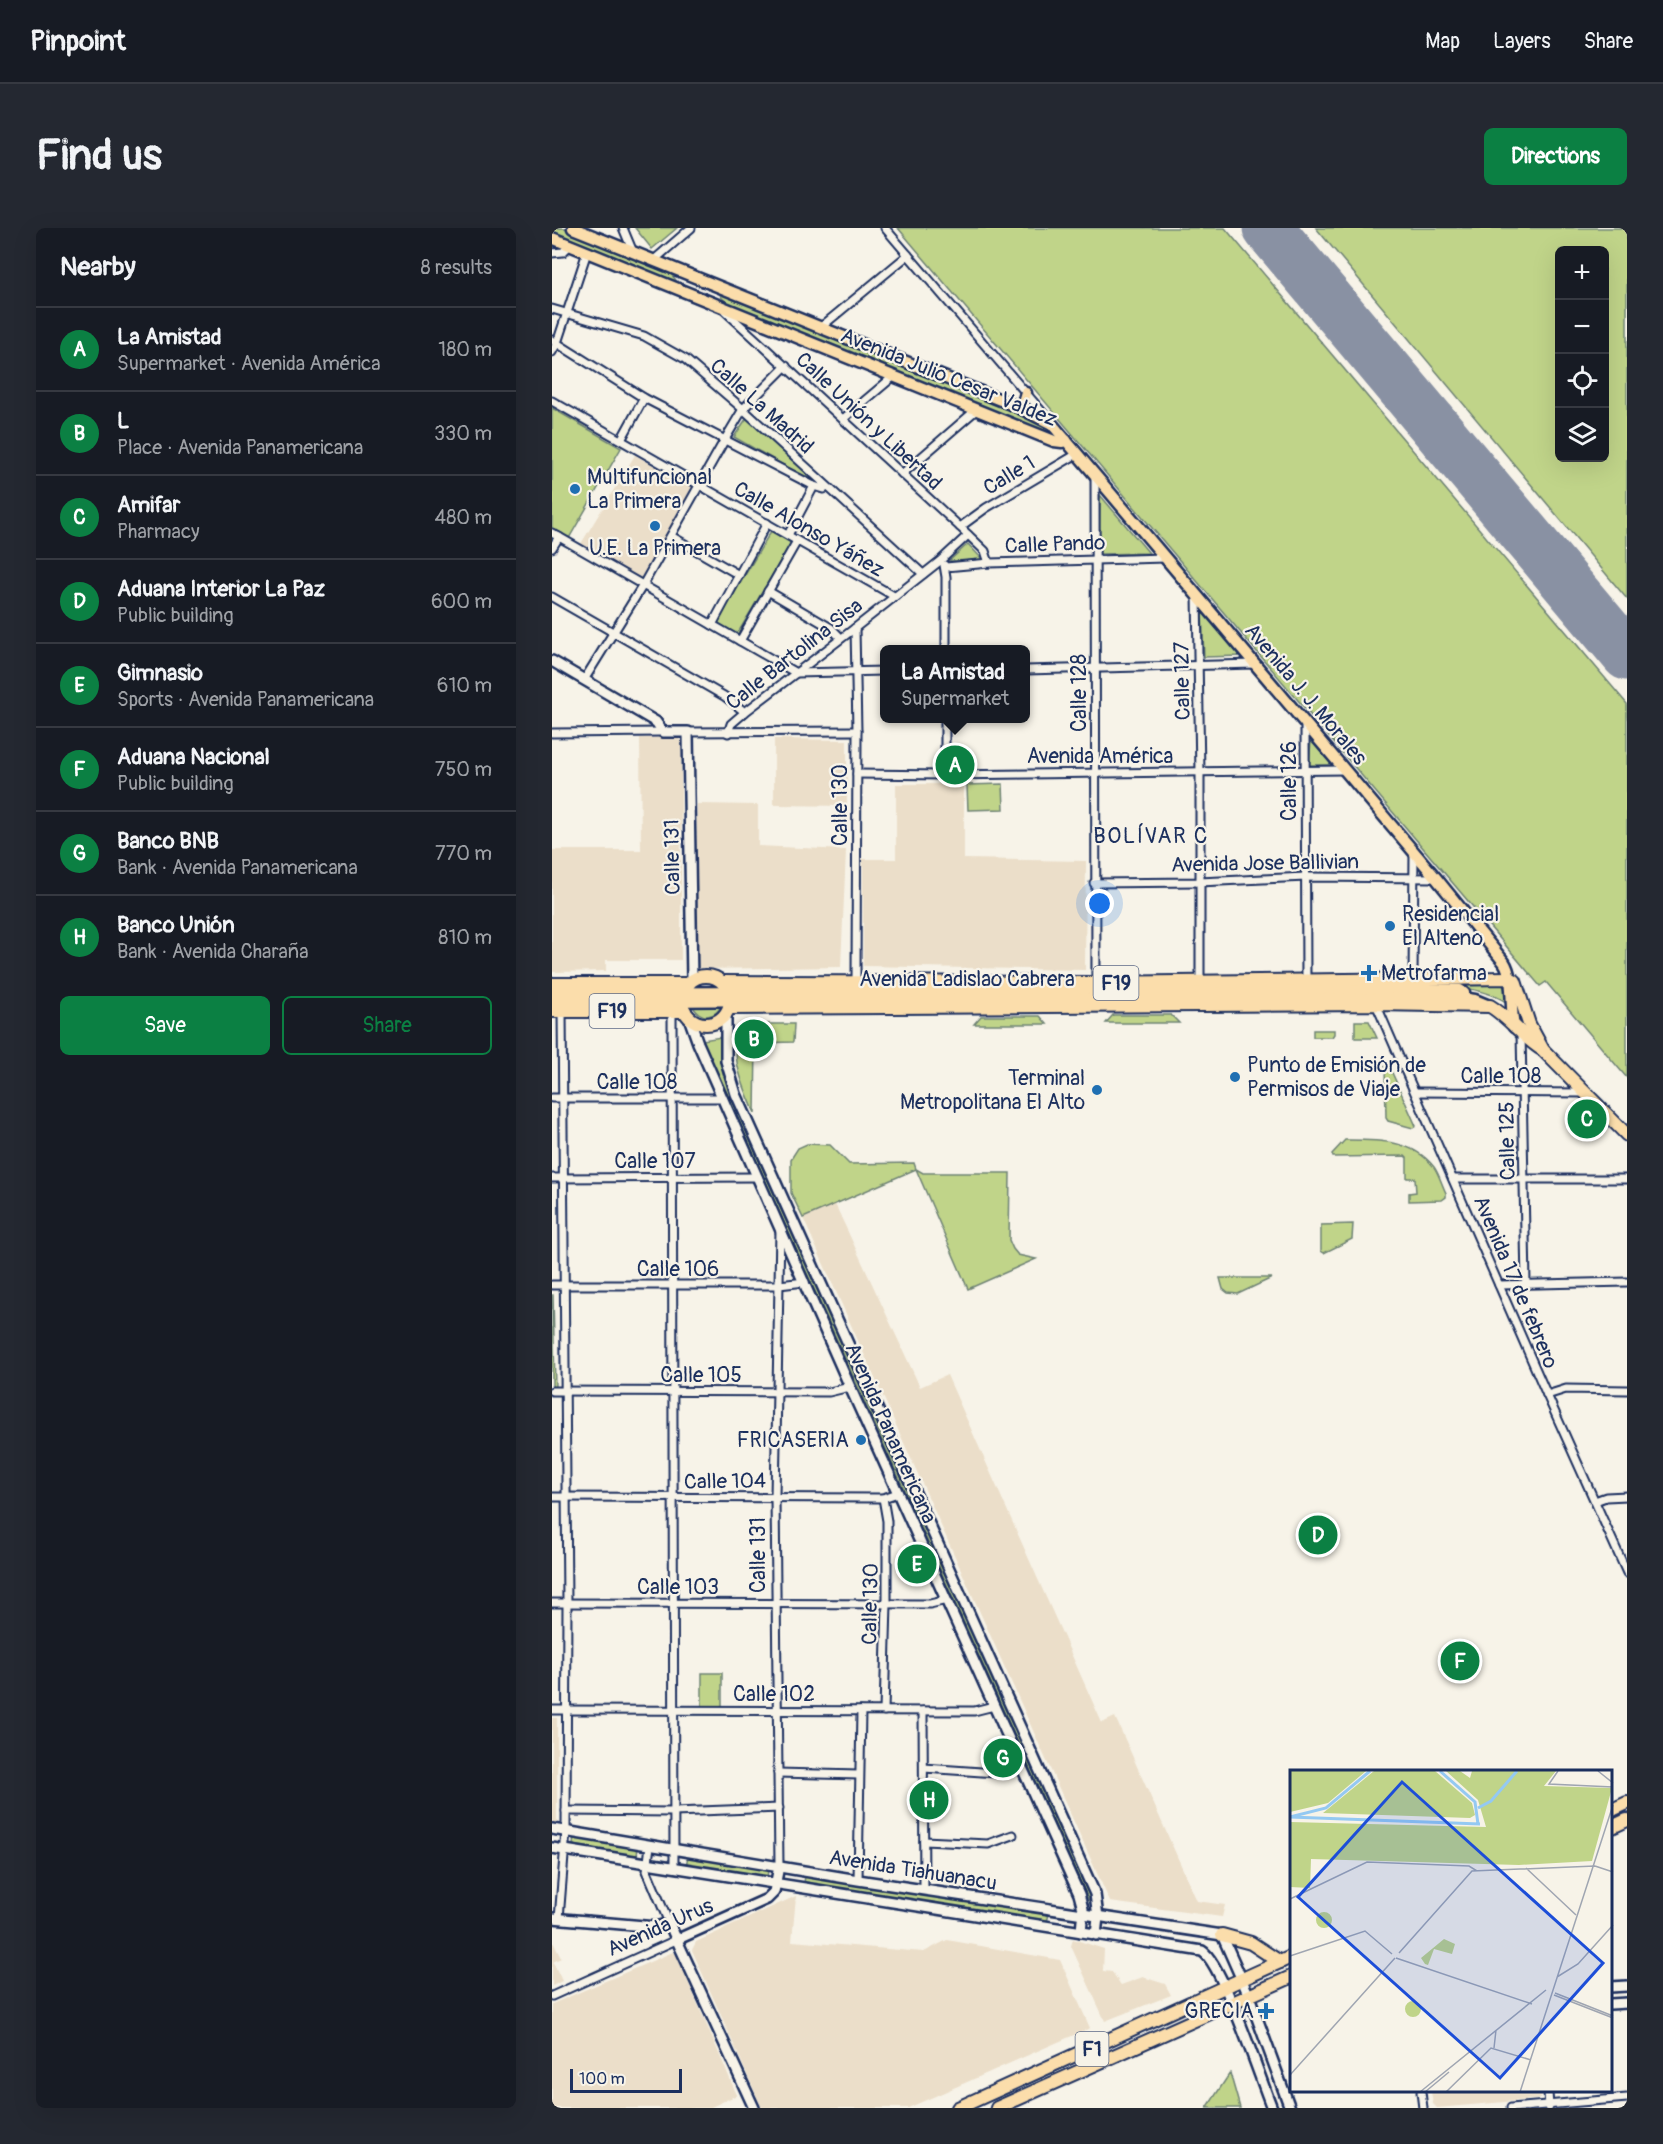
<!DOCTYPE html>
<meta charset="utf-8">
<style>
:root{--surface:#171b24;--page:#242831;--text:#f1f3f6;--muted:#9ea1a6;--line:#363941;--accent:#0b8043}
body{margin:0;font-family:Pangolin,sans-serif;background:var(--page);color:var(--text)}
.controls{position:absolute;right:18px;top:18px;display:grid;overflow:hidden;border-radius:9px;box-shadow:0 6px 24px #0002}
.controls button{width:54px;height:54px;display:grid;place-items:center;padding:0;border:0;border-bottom:2px solid var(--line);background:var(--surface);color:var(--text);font:30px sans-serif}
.scale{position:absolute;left:18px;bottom:15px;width:112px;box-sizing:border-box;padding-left:6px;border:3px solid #1b2f5e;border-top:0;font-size:16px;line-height:21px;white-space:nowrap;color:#1b2f5e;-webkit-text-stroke:4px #f7f3e8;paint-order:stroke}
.you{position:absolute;left:548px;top:676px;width:21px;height:21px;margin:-15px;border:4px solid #fff;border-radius:50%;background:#1a73e8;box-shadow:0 0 0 9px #1a73e833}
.badge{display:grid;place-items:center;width:39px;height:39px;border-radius:50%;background:var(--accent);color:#fff;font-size:20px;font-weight:700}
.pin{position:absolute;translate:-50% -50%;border:3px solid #fff;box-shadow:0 2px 6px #0006}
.popup{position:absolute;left:328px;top:417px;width:150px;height:78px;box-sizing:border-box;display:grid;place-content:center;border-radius:9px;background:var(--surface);filter:drop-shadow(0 2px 4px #0005);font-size:20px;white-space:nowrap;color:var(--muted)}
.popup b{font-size:22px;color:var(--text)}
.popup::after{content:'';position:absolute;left:50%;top:100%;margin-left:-12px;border:12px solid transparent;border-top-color:var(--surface)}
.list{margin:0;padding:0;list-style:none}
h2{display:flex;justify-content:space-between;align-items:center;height:78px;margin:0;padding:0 24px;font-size:26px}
h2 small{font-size:20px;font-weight:400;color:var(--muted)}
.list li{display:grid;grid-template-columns:39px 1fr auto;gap:18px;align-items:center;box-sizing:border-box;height:84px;padding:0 24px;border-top:2px solid var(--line)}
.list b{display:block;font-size:22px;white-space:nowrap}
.list p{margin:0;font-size:20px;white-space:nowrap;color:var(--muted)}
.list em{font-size:20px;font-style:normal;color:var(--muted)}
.actions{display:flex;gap:12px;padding:18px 24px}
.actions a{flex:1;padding:14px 0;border:2px solid var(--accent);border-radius:9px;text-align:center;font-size:21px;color:var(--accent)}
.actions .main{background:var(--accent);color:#fff}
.icon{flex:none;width:33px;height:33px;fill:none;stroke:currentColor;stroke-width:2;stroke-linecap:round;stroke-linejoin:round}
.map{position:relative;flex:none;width:1075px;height:1880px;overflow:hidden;border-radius:9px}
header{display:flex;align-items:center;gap:36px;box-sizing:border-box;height:84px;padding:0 30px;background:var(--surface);border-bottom:2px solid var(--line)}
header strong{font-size:28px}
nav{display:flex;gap:33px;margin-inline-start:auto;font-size:21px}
.intro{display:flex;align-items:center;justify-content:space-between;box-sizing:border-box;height:144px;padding:0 36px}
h1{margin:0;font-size:42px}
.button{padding:15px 27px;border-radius:9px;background:var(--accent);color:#fff;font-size:21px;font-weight:700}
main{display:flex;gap:36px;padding:0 36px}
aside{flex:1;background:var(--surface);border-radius:9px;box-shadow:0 6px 24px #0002}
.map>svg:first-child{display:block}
.built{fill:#ebdec9}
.green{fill:#c0d489;stroke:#6e8274;stroke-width:1.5;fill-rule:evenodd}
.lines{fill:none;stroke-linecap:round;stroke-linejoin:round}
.runway{stroke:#8991a3;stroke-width:51}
.street-casing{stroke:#1b2f5e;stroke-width:11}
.secondary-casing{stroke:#1b2f5e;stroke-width:14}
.primary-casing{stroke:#1b2f5e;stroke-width:15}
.highway-casing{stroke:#1b2f5e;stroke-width:16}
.street{stroke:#f7f3e8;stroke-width:7}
.secondary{stroke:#f7f3e8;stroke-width:9}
.primary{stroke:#fbddab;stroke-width:10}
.highway{stroke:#fbddab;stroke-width:12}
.poi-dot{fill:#1f6fb2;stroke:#f7f3e8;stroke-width:2}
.labels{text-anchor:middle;stroke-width:4.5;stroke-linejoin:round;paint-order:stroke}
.shield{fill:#f7f3e8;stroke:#5d6a87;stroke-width:1.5}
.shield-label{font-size:20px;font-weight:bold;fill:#1b2f5e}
.street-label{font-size:21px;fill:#1b2f5e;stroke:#f7f3e8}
.poi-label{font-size:21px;fill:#1b2f5e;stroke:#f7f3e8;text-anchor:start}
.neighbourhood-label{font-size:22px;letter-spacing:1.5px;fill:#1b2f5e;stroke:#f7f3e8}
.inset-river{fill:none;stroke:#94c9f2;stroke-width:3}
.inset-road{fill:none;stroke:#9fa5b1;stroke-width:1.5}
.view{fill:#1d4ed8;fill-opacity:0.15;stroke:#1d4ed8;stroke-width:3}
.inset-edge{fill:none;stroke:#1b2f5e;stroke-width:3}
</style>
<header>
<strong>Pinpoint</strong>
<nav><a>Map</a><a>Layers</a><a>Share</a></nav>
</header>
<div class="intro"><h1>Find us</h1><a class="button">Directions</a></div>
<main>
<aside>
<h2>Nearby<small>8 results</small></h2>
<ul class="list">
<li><span class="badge">A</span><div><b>La Amistad</b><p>Supermarket · Avenida América</p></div><em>180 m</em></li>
<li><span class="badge">B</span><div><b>L</b><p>Place · Avenida Panamericana</p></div><em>330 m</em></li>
<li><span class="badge">C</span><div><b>Amifar</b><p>Pharmacy</p></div><em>480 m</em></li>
<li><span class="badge">D</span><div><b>Aduana Interior La Paz</b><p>Public building</p></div><em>600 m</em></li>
<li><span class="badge">E</span><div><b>Gimnasio</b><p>Sports · Avenida Panamericana</p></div><em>610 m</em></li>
<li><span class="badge">F</span><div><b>Aduana Nacional</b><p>Public building</p></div><em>750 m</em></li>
<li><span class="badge">G</span><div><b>Banco BNB</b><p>Bank · Avenida Panamericana</p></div><em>770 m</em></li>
<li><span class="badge">H</span><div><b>Banco Unión</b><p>Bank · Avenida Charaña</p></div><em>810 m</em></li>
</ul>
<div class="actions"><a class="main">Save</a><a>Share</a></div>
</aside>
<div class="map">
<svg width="1075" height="1880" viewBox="0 0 1075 1880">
<rect width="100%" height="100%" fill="#f7f3e8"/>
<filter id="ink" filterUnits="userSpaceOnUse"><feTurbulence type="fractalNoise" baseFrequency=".0167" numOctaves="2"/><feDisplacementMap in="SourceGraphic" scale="12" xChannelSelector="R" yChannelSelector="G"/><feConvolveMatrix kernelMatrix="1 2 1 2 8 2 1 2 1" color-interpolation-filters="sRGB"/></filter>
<g filter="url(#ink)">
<g class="built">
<path d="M83 227 142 260V264L91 352 88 353 27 319Z"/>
<path d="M88 510H126L129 513V732H54V743L0 744V622H89Z"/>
<path d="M222 511 295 512V578L222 577Z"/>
<path d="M344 556H412V631L534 633 533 742 311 738V631H344Z"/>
<path d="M145 576 206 577V618L294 622 289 739 143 741Z"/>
<path d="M283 976 368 1159 395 1147 550 1495 563 1489 645 1673 673 1677 670 1689 558 1674 251 990Z"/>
<path d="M0 1490H5V1595L0 1594Z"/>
<path d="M244 1668 240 1713 372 1724 395 1712 508 1732 538 1800 356 1880H210L140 1722 144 1714Z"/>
<path d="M521 1711 552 1721 551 1743 560 1744 569 1757 591 1749 613 1756 619 1767 553 1793 519 1718Z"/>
<path d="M0 1712 9 1730 1 1734 10 1753 0 1758Z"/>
<path d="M121 1724 124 1726 185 1867 157 1880H0V1776Z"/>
<path d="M879 1864H989L990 1867 988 1871 885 1880 881 1876Z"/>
</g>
<g class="green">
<path d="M0 0H13L116 42 127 56 0 7Z"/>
<path d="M83 0H125L100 21Z"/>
<path d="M346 0H673L1075 476V850L994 754 988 758Z"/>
<path d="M764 0H1075V371ZM1052 22V230H1008V22Z"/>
<path d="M171 64 489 193 496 204 494 206 182 81 169 69 168 66Z"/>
<path d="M0 180 69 220 16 312 0 302Z"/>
<path d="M196 188 264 251 261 254 182 209Z"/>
<path d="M548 267 597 325 547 326Z"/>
<path d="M219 303 239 315 183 410 163 398Z"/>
<path d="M416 316 431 332 397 333Z"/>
<path d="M650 384 688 428 652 429Z"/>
<path d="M759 513 780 537H757Z"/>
<path d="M451 556 452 581 416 582 415 557Z"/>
<path d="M944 755 952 758 954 768V774C917 750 842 758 798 757Z"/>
<path d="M170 775C165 792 146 792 140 776Z"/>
<path d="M561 787H619L627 795H554Z"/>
<path d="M429 788H488L495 796H422Z"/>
<path d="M803 793H817L825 810H803Z"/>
<path d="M207 796H242L241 814 204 815 203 885C193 861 164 805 207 796Z"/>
<path d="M761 802H782V806L780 809H761Z"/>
<path d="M169 809 171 839 179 869 541 1671 537 1673 150 812Z"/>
<path d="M833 838H837L864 898 861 900 836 893 834 890Z"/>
<path d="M793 912C824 912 860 911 882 939 887 946 890 957 894 965V969L890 972 857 973V965L864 964 863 950H855V930L853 928 781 929 780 926Z"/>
<path d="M255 916 278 917 297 936 362 935 364 941 371 945H458L457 1012 461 1021 466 1027 484 1031 416 1061 364 941 251 990 239 965V931L246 920Z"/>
<path d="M801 996 800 1011 772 1025 769 1023V997Z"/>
<path d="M668 1050H720L686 1066 676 1065 671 1061Z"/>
<path d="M0 1067H1L3 1160H0Z"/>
<rect x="150" y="1445" width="20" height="33"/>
<path d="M22 1608 86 1619 85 1628 21 1617Z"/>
<path d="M136 1628 216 1641 215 1651 134 1638Z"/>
<path d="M253 1647 497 1686 495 1694 252 1656Z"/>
<path d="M678 1845 688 1880H655Z"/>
</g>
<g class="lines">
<path class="runway" d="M716 0 1075 427"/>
<defs>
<g id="street">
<path d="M71 0 81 24"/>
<path d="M333 0 497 192"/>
<path d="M0 25 11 24 18 17"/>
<path d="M101 33 139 0"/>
<path d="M0 81 92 108 133 131 191 181 371 346"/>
<path d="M173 83 408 299 433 323 437 335"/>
<path d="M269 99 356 27"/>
<path d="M0 112 92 170 262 258 272 261 275 259"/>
<path d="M0 124 5 115 35 24"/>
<path d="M0 173 342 368"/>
<path d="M291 191 342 148"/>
<path d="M69 212 92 170"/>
<path d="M350 246 424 182"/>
<path d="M543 246 544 755"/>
<path d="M408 299 434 280 525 226"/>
<path d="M0 305 244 445 332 443"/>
<path d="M236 307 262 258"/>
<path d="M119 308 187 347"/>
<path d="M0 320 7 309"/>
<path d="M392 337 394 349V422"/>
<path d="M394 339 437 335 613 330"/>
<path d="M216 363 279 400 289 410"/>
<path d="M645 367 648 545V754"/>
<path d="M0 369 172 468 193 484"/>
<path d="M160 397 215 295"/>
<path d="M303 400 305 503 304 754"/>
<path d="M188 413 245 313"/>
<path d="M474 442 703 436"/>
<path d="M32 452 91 357 172 213 191 181 234 138"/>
<path d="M753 497 754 753"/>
<path d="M136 504 305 503"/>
<path d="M0 505 111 504"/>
<path d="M176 505 179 496 193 484 303 400 388 333 416 307"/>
<path d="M305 546 393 547 792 542"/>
<path d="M393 547V490"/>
<path d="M542 655 647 654 754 649 884 650"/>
<path d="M861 751 862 624"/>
<path d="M824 776 995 1167 1075 1345"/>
<path d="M120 780 122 1639"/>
<path d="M969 806 974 1055"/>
<path d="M864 864 1032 865"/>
<path d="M0 870H170"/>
<path d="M0 950 206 949"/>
<path d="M901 951H1075"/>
<path d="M0 1057H227L253 1054"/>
<path d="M947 1057 1075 1054"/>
<path d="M0 1163 277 1164 298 1159"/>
<path d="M995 1167 1014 1161 1075 1162"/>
<path d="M0 1269 331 1270 346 1265"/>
<path d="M331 1270 335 1293V1376L332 1483"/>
<path d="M1043 1273 1054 1269 1075 1268"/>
<path d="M0 1375 378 1376 395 1372"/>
<path d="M0 1482 422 1483 442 1478"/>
<path d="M371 1483 372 1662"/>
<path d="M372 1540 444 1545 470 1540"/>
<path d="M226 1545 307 1547"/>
<path d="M14 1583 122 1584 227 1580"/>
<path d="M372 1613 436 1616 461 1607"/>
<path d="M98 1617 95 1643 117 1695"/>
<path d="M227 1638 223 1269 228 1002"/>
<path d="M306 1652 309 1483"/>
<path d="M7 1691 14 1603 15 1375 10 783"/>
<path d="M0 1768 124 1712"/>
<path d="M869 1864 871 1880"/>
<path d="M996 1864 997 1879"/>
<path d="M959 1880 1075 1870"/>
</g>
<g id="secondary">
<path d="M0 433 104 494 111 504H136L140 753"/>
<path d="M174 785V833L184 866 543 1666 546 1689 544 1707"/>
<path d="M136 787 146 815 298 1159 527 1666 531 1681 529 1704"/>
<path d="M0 1601 306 1652 670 1707 697 1768 738 1880"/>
<path d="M0 1620 650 1723C670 1734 709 1853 720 1880"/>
<path d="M0 1690 104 1699 117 1695 202 1880"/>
<path d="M124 1712 215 1671 222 1664 227 1638"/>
<path d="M1058 1759 1075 1758"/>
<path d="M1058 1776 1075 1775"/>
</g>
<g id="primary">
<path d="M21 0 466 179 500 196 884 650 952 734C962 749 958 779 962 799"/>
<path d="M0 10 502 213 510 214 514 212"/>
<path d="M466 179 471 175 474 165"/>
<path d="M0 765 784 761 908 762 912 765 910 770"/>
<path d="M0 774 313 771 910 770 923 772 935 777"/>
</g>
<g id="highway">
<circle cx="154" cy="772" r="24"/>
<path d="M170 754 544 755 958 750 963 753 977 796 990 820"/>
<path d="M0 756H137"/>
<path d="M177 780 824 776 938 778C958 790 971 810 991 822L1075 907"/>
<path d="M0 783H133"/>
<path d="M1058 1583 1075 1575"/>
<path d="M1058 1600 1075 1592"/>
<path d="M670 1707 699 1715 728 1734"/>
<path d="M406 1880 739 1729"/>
<path d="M445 1880 739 1749"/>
</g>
</defs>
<use href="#street" class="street-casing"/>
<use href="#secondary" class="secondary-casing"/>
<use href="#primary" class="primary-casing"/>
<use href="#highway" class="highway-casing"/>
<use href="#street" class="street"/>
<use href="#secondary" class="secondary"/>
<use href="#primary" class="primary"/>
<use href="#highway" class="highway"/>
</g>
</g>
<g class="poi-dot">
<circle cx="23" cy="261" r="6"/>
<circle cx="103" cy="298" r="6"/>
<circle cx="838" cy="698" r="6"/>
<path d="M814 736h6v6h6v6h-6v6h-6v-6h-6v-6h6z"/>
<circle cx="683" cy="849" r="6"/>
<circle cx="545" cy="862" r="6"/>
<circle cx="309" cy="1212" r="6"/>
<path d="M711 1774h6v6h6v6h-6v6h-6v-6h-6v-6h6z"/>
</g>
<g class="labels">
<g class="shield">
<rect x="541.5" y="738" width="45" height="34" rx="4.5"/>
<rect x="37.5" y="766" width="45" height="34" rx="4.5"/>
<rect x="523.5" y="1804" width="33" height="34" rx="4.5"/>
</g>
<g class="shield-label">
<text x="564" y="762">F19</text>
<text x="60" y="790">F19</text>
<text x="540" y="1828">F1</text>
</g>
<g class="street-label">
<text transform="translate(397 149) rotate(22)" y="7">Avenida Julio Cesar Valdez</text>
<text transform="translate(210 178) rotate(42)" y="7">Calle La Madrid</text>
<text transform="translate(317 193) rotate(43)" y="7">Calle Unión y Libertad</text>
<text transform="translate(457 247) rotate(-31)" y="7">Calle 1</text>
<text transform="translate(257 301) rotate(30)" y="7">Calle Alonso Yáñez</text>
<text transform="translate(503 316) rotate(-2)" y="7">Calle Pando</text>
<text transform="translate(242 426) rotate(-38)" y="7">Calle Bartolina Sisa</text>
<text transform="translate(630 453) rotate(-91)" y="7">Calle 127</text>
<text transform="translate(527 465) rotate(-90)" y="7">Calle 128</text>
<text transform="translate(754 466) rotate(50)" y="7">Avenida J. J. Morales</text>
<text x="548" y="535">Avenida América</text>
<text transform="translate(737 553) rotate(-90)" y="7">Calle 126</text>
<text transform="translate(288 577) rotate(-90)" y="7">Calle 130</text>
<text transform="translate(120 629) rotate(-91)" y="7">Calle 131</text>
<text transform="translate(713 635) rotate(-1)" y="7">Avenida Jose Ballivian</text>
<text x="415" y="758">Avenida Ladislao Cabrera</text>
<text x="949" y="855">Calle 108</text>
<text x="85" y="861">Calle 108</text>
<text transform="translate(955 913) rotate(-91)" y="7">Calle 125</text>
<text x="103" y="940">Calle 107</text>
<text x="126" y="1048">Calle 106</text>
<text transform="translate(964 1054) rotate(67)" y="7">Avenida 17 de febrero</text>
<text x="149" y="1154">Calle 105</text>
<text transform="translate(339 1205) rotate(66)" y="7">Avenida Panamericana</text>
<text transform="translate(173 1253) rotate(-1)" y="7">Calle 104</text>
<text transform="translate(206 1327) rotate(-90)" y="7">Calle 131</text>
<text x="126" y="1366">Calle 103</text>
<text transform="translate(318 1376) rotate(-89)" y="7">Calle 130</text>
<text x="222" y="1473">Calle 102</text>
<text transform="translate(361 1642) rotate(9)" y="7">Avenida Tiahuanacu</text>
<text transform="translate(108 1699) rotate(-24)" y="7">Avenida Urus</text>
</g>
<g class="poi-label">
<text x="35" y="256">Multifuncional<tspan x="35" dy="24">La Primera</tspan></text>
<text x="103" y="327" text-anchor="middle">U.E. La Primera</text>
<text x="850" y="693">Residencial<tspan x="850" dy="24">El Alteno</tspan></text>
<text x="829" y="752">Metrofarma</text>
<text x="695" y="844">Punto de Emisión de<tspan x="695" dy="24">Permisos de Viaje</tspan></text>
<text x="533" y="857" text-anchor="end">Terminal<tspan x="533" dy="24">Metropolitana El Alto</tspan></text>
<text x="297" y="1219" text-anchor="end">FRICASERIA</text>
<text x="702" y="1790" text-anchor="end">GRECIA</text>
</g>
<g class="neighbourhood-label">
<text x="599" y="615">BOLÍVAR C</text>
</g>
</g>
<g transform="translate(738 1542)">
<rect width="322" height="322" fill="#f7f3e8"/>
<path d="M0 1H76L38 33 0 42ZM84 1H145L182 33 185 45 180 48 33 43ZM156 1H170L180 8 182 1H266L254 16 322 18 302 91 229 95 21 89 20 118 0 117V52L196 57 188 30ZM26 150a8 8 0 1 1 16 0a8 8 0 1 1-16 0ZM154 169 165 174 162 184 144 179 138 195 135 194 131 188ZM115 239a8 8 0 1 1 16 0a8 8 0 1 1-16 0Z" fill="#c0d489"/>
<path class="inset-river" d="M150 1 185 32 188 54M188 38 201 31 227 1M0 47 36 38 80 1M0 47 190 54"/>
<path class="inset-road" d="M268 1 259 14 323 17M308 1 323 13M305 96 323 102M236 98 286 145M0 129 77 92 179 96 187 101M109 183 182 101 305 96M0 186 75 161 102 184M106 188 242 234M267 207 288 194 323 155M265 223 323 246M264 225 323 248M204 278 206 260M0 305 105 188M130 322 256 220M135 322 159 302M156 322 201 278 241 290M230 322 323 35"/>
<path class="view" d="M112 12 313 193 210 308 8 127Z"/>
<rect width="322" height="322" class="inset-edge"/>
</g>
</svg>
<div class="controls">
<button>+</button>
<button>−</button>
<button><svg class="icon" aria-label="locate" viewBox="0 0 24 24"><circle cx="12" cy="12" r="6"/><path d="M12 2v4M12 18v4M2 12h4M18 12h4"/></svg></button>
<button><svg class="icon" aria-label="layers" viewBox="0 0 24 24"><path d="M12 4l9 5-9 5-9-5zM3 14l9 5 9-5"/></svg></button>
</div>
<div class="scale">100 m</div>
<div class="you"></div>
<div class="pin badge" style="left:403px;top:537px">A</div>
<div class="popup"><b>La Amistad</b>Supermarket</div>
<div class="pin badge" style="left:202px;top:811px">B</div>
<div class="pin badge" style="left:1035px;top:891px">C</div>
<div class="pin badge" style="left:766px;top:1307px">D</div>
<div class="pin badge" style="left:365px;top:1336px">E</div>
<div class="pin badge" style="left:908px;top:1433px">F</div>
<div class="pin badge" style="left:451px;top:1530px">G</div>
<div class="pin badge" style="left:377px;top:1572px">H</div>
</div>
</main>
